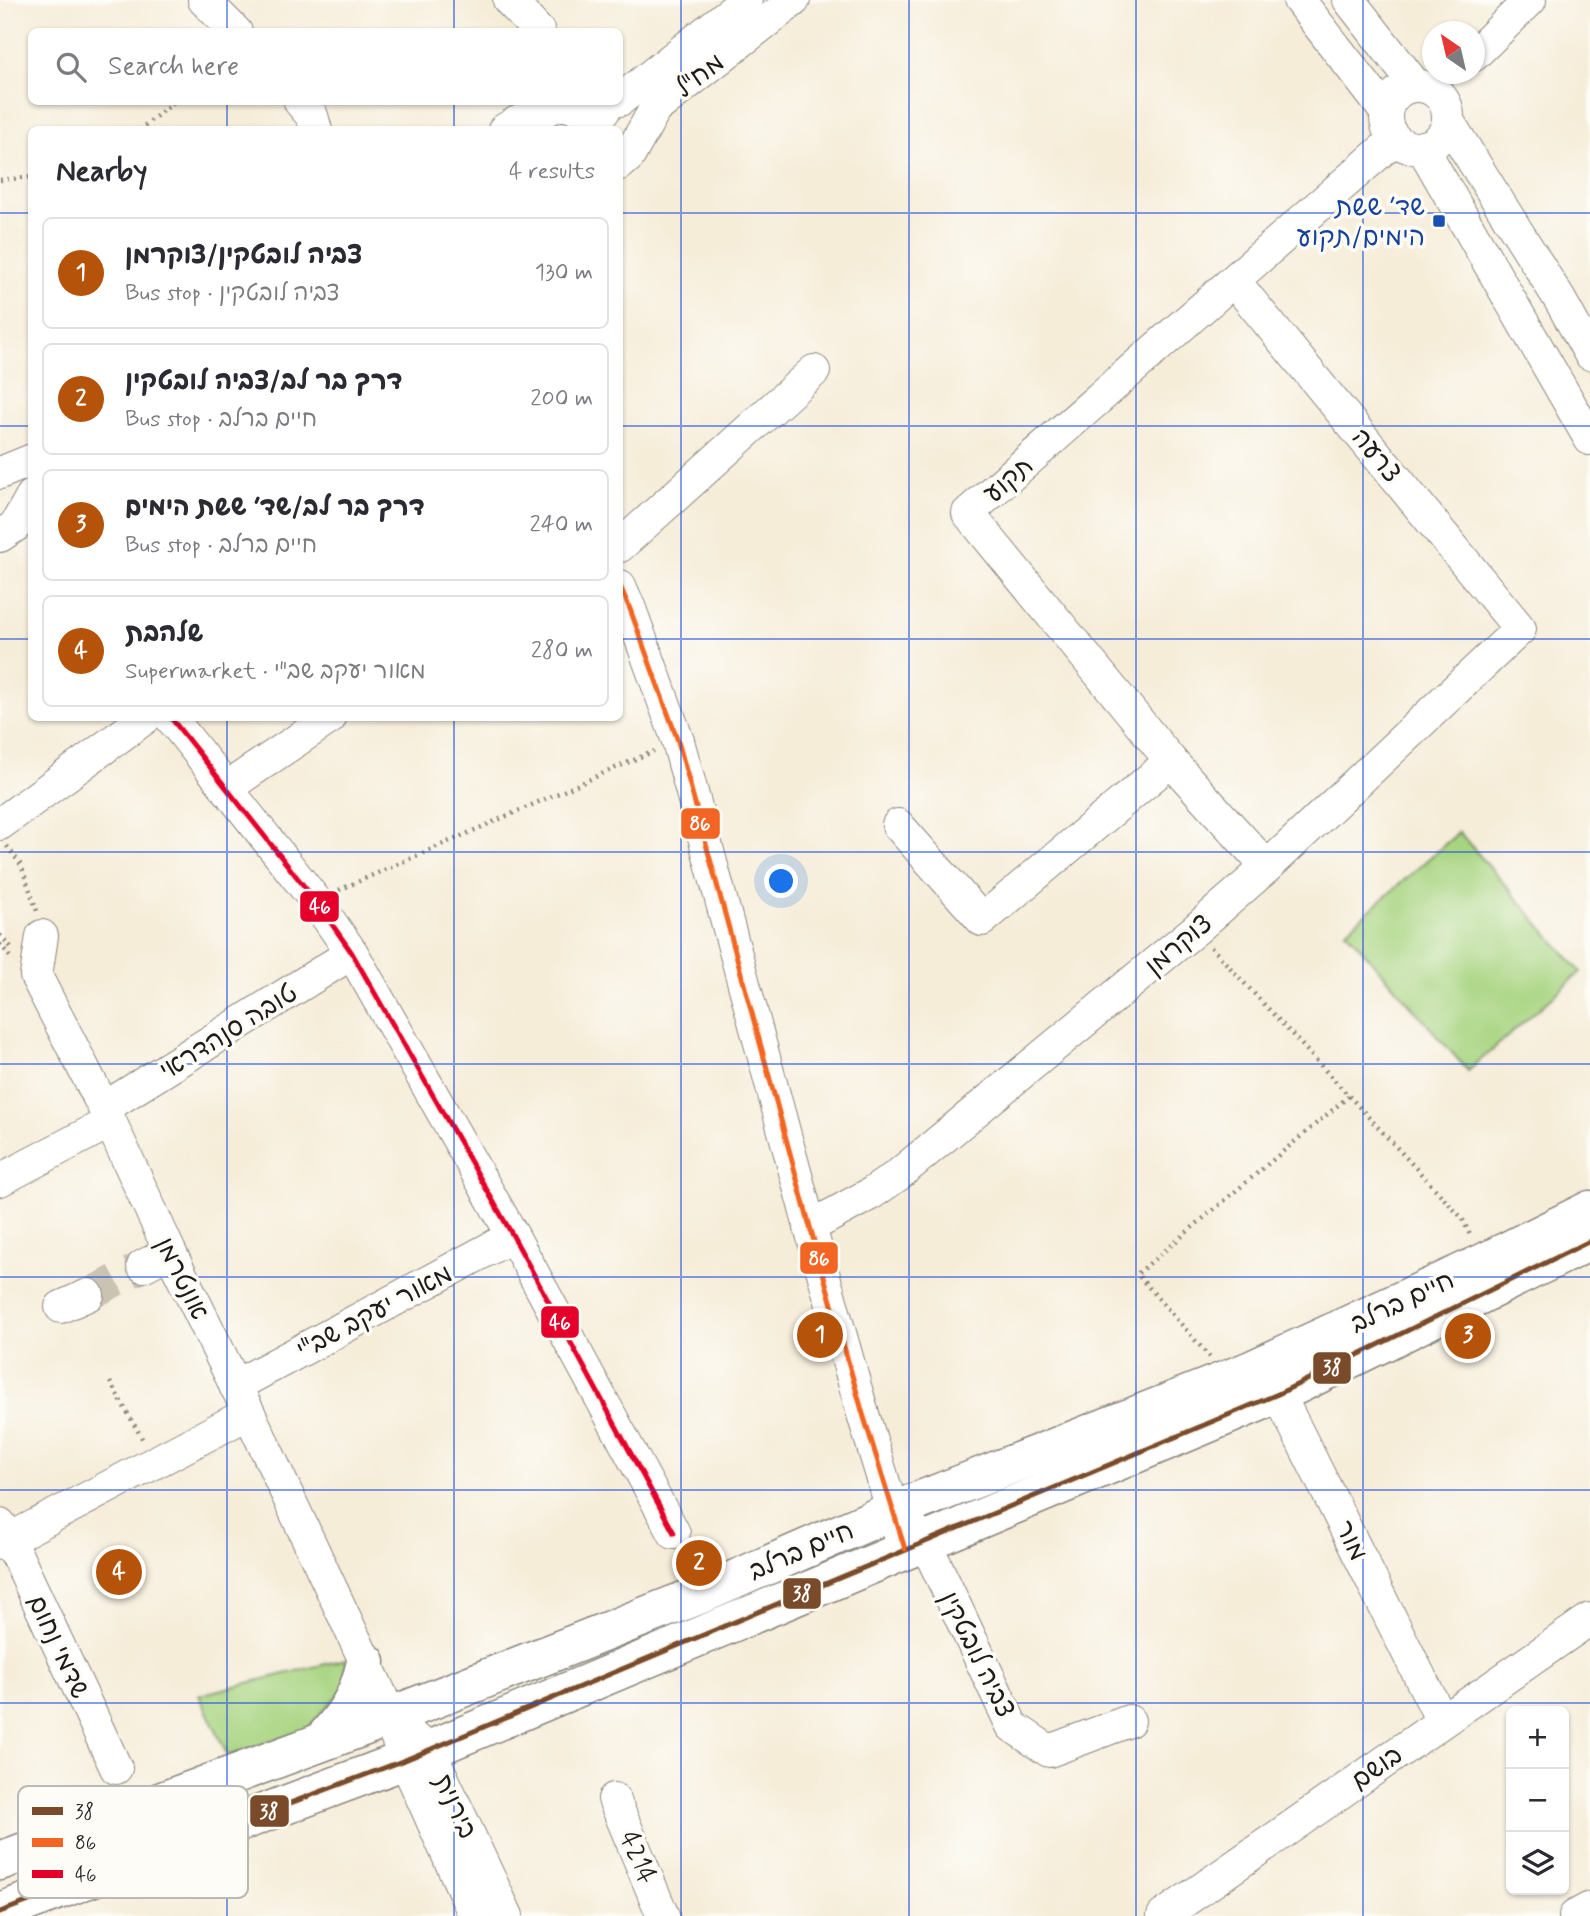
<!DOCTYPE html>
<meta charset="utf-8">
<style>
:root{--surface:#fff;--page:#f7f7f7;--text:#2b2b33;--muted:#7c7c81;--line:#e1e1e2;--accent:#b45309}
body{margin:0;font-family:Mynerve,"Playpen Sans Hebrew",sans-serif;background:var(--page);color:var(--text)}
.controls{position:absolute;right:21px;bottom:21px;display:grid;overflow:hidden;border-radius:10px;box-shadow:0 2px 5px #0004}
.controls button{width:63px;height:63px;display:grid;place-items:center;padding:0;border:0;border-bottom:2px solid var(--line);background:var(--surface);color:var(--text);font:35px sans-serif}
.compass{position:absolute;left:1422px;top:21px;width:63px;height:63px;border-radius:50%;background:var(--surface);box-shadow:0 2px 5px #0004;rotate:326deg}
.you{position:absolute;left:782px;top:882px;width:24px;height:24px;margin:-18px;border:5px solid #fff;border-radius:50%;background:#1a73e8;box-shadow:0 0 0 10px #1a73e833}
.badge{display:grid;place-items:center;width:46px;height:46px;border-radius:50%;background:var(--accent);color:#fff;font-size:23px;font-weight:700}
.pin{position:absolute;translate:-50% -50%;border:4px solid #fff;box-shadow:0 2px 7px #0006}
.list{margin:0;padding:0;list-style:none}
h2{display:flex;justify-content:space-between;align-items:center;height:91px;margin:0;padding:0 28px;font-size:30px}
h2 small{font-size:23px;font-weight:400;color:var(--muted)}
.list li{display:grid;grid-template-columns:46px 1fr auto;gap:21px;align-items:center;box-sizing:border-box;height:112px;margin:0 14px 14px;padding:0 14px;border:2px solid var(--line);border-radius:10px}
.list b{display:block;font-size:26px;white-space:nowrap}
.list p{margin:0;font-size:23px;white-space:nowrap;color:var(--muted)}
.list em{font-size:23px;font-style:normal;color:var(--muted)}
.icon{flex:none;width:38px;height:38px;fill:none;stroke:currentColor;stroke-width:2;stroke-linecap:round;stroke-linejoin:round}
.map{position:relative;flex:none;width:1590px;height:1916px;overflow:hidden}
.search{position:absolute;background:var(--surface);box-shadow:0 2px 5px #0004;left:28px;top:28px;width:595px;height:77px;display:flex;align-items:center;gap:18px;box-sizing:border-box;padding:0 24px;border-radius:10px;color:var(--muted);font-size:26px}
.panel{position:absolute;background:var(--surface);box-shadow:0 2px 5px #0004;left:28px;top:126px;width:595px;height:595px;border-radius:10px}
.map>svg:first-child{display:block}
.green{fill:#a7d480;stroke:#62784e;stroke-width:2}
.lines{fill:none;stroke-linecap:round;stroke-linejoin:round}
.minor-tunnel{stroke:#cac3b3;stroke-width:32;stroke-dasharray:32 16;stroke-linecap:butt}
.minor-casing{stroke:#89847a;stroke-width:34}
.major-casing{stroke:#89847a;stroke-width:41}
.path{stroke:#89847a;stroke-width:4.5;stroke-dasharray:2 5;stroke-linecap:butt}
.minor{stroke:#fff;stroke-width:32}
.major{stroke:#fff;stroke-width:38}
.bus-1-casing{stroke:#fdfcf7;stroke-width:10}
.bus-2-casing{stroke:#fdfcf7;stroke-width:10}
.bus-3-casing{stroke:#fdfcf7;stroke-width:10}
.bus-1{stroke:#7a4b2a;stroke-width:5}
.bus-2{stroke:#f26522;stroke-width:5}
.bus-3{stroke:#e4002b;stroke-width:5}
.grid{fill:none;stroke:#1d4ed8;stroke-width:2;stroke-opacity:0.55}
.transit-dot{fill:#1a4fb4;stroke:#fdfcf7;stroke-width:2.5}
.labels{text-anchor:middle;stroke-width:7;stroke-linejoin:round;paint-order:stroke}
.street-label{font-size:26px;fill:#1c1c1c;stroke:#fdfcf7}
.transit-label{font-size:26px;fill:#164399;stroke:#fdfcf7;text-anchor:end}
.key{fill:#fdfcf7;stroke:#bab9b5;stroke-width:2}
.key-label{font-size:19px;fill:#1c1c1c}
.line-badge{stroke:#fdfcf7;stroke-width:2.5}
.badge-label{font-size:19px;text-anchor:middle;font-weight:bold;fill:#fff}
</style>
<div class="map">
<svg width="1590" height="1916" viewBox="0 0 1590 1916">
<rect width="100%" height="100%" fill="#fdfcf7"/>
<filter id="ink" filterUnits="userSpaceOnUse"><feTurbulence type="fractalNoise" baseFrequency=".0143" numOctaves="2"/><feDisplacementMap in="SourceGraphic" scale="14" xChannelSelector="R" yChannelSelector="G"/><feConvolveMatrix kernelMatrix="1 2 1 2 8 2 1 2 1" color-interpolation-filters="sRGB"/></filter>
<filter id="wash" filterUnits="userSpaceOnUse"><feTurbulence type="fractalNoise" baseFrequency=".00686" numOctaves="4" result="noise"/><feDisplacementMap in="SourceGraphic" scale="28" xChannelSelector="R" yChannelSelector="G"/><feGaussianBlur stdDeviation="1.57" result="paint"/><feColorMatrix in="noise" values="0 0 0 0 0 0 0 0 0 0 0 0 0 0 0 0 0 1.4 0 .05"/><feComposite in="paint" operator="in"/></filter>
<g filter="url(#wash)">
<rect width="100%" height="100%" fill="#f6edd9"/>
<g class="green">
<path d="M1459 832 1581 972 1468 1071 1346 931Z"/>
<path d="M346 1659 345 1687 307 1729 228 1756 199 1695Z"/>
</g>
</g>
<g filter="url(#ink)">
<g class="lines">
<path class="minor-tunnel" d="M88 1295 143 1266"/>
<defs>
<g id="minor">
<path d="M204 0 236 32"/>
<path d="M509 0 539 32"/>
<path d="M1299 0 1386 112"/>
<path d="M1349 0 1416 86"/>
<path d="M1474 55 1530 0"/>
<circle cx="1417" cy="117" r="31"/>
<path d="M620 100 746 0"/>
<path d="M300 102 312 116 316 130"/>
<path d="M1448 121 1560 300 1590 354"/>
<path d="M504 130 517 122 561 104 589 111H604"/>
<path d="M1422 147 1590 439"/>
<path d="M620 164 629 156 655 109 794 0"/>
<path d="M0 473 32 460"/>
<path d="M0 536 15 526 32 496"/>
<path d="M620 546 814 371"/>
<path d="M620 586 630 609 678 741 810 1227 863 1414 900 1535"/>
<path d="M171 718 315 900 352 953 513 1236 674 1533"/>
<path d="M226 788 330 718"/>
<path d="M0 824 145 718"/>
<path d="M898 825 982 920 1171 761"/>
<path d="M1267 867 1171 761 968 513 1395 139"/>
<path d="M42 936 36 976 104 1108 170 1252 249 1413 381 1695 405 1760 475 1916"/>
<path d="M104 1108 352 953"/>
<path d="M0 1180 110 1122"/>
<path d="M810 1227 872 1193 898 1175 1195 930 1267 867 1520 629 1234 281"/>
<path d="M143 1266 170 1252"/>
<path d="M61 1307 88 1295"/>
<path d="M1262 1375 1276 1390 1285 1407 1442 1721"/>
<path d="M235 1386 513 1236"/>
<path d="M0 1524 9 1539 116 1768"/>
<path d="M910 1526 925 1542 1012 1726 1049 1751 1129 1721"/>
<path d="M0 1544 249 1413"/>
<path d="M412 1736 427 1750 436 1764 507 1916"/>
<path d="M614 1799 663 1916"/>
<path d="M1163 1916 1590 1619"/>
<path d="M1575 1916 1590 1908"/>
</g>
<g id="major">
<path d="M322 1741C346 1715 358 1698 366 1662"/>
<path d="M0 1861 368 1725 704 1593 878 1517 1249 1371 1483 1263 1590 1210"/>
<path d="M0 1912 405 1760 1278 1394 1590 1241"/>
</g>
</defs>
<use href="#minor" class="minor-casing"/>
<use href="#major" class="major-casing"/>
<g class="path">
<path d="M139 130 174 102"/>
<path d="M0 180 32 177"/>
<path d="M7 846 21 865 37 911"/>
<path d="M339 890 654 751"/>
<path d="M0 935 13 949"/>
<path d="M0 944 12 959"/>
<path d="M1211 947 1462 1218 1471 1237"/>
<path d="M1210 1357 1137 1274 1349 1096"/>
<path d="M110 1382 143 1440"/>
</g>
<use href="#minor" class="minor"/>
<use href="#major" class="major"/>
<defs>
<path id="bus-1" d="M0 1912 405 1760 1278 1394 1590 1241"/>
<path id="bus-2" d="M620 586 630 609 678 741 810 1227 863 1414 905 1549"/>
<path id="bus-3" d="M171 718 315 900 352 953 513 1236 674 1533"/>
</defs>
<use href="#bus-1" class="bus-1-casing"/>
<use href="#bus-2" class="bus-2-casing"/>
<use href="#bus-3" class="bus-3-casing"/>
<use href="#bus-1" class="bus-1"/>
<use href="#bus-2" class="bus-2"/>
<use href="#bus-3" class="bus-3"/>
</g>
</g>
<path class="grid" d="M227 0V32M454 0V32M681 0V1916M909 0V1916M1136 0V1916M1363 0V1916M227 102V130M454 102V130M0 213H32M620 213H1590M0 426H32M620 426H1590M0 639H32M620 639H1590M227 718V1916M454 718V1916M0 852H1590M0 1064H1590M0 1277H1590M0 1490H1590M0 1703H1590"/>
<rect class="transit-dot" x="1432" y="214" width="14" height="14" rx="3.5"/>
<g class="labels">
<g class="street-label">
<text transform="translate(699 75) rotate(-38)" y="9">מח"ל</text>
<text transform="translate(1377 455) rotate(51)" y="9">צרעה</text>
<text transform="translate(1008 479) rotate(-41)" y="9">תקוע</text>
<text transform="translate(1178 944) rotate(-40)" y="9">צוקרמן</text>
<text transform="translate(228 1031) rotate(-32)" y="9">טובה סנהדראי</text>
<text transform="translate(183 1278) rotate(64)" y="9">אונטרמן</text>
<text transform="translate(1402 1301) rotate(-25)" y="9">חיים ברלב</text>
<text transform="translate(374 1311) rotate(-28)" y="9">מאור יעקב שב"י</text>
<text transform="translate(1352 1540) rotate(64)" y="9">מור</text>
<text transform="translate(801 1550) rotate(-23)" y="9">חיים ברלב</text>
<text transform="translate(59 1646) rotate(65)" y="9">שדמי נחום</text>
<text transform="translate(978 1654) rotate(64)" y="9">צביה לובטקין</text>
<text transform="translate(1376 1767) rotate(-35)" y="9">בושם</text>
<text transform="translate(456 1806) rotate(65)" y="9">בירנית</text>
<text transform="translate(639 1857) rotate(67)" y="9">4214</text>
</g>
<g class="transit-label">
<text x="1425" y="215">שד׳ ששת<tspan x="1425" dy="30">הימים/תקוע</tspan></text>
</g>
</g>
<rect x="18" y="1786" width="230" height="112" rx="10" class="key"/>
<rect x="32" y="1807" width="31" height="8" fill="#7a4b2a"/>
<rect x="32" y="1838" width="31" height="9" fill="#f26522"/>
<rect x="32" y="1870" width="31" height="8" fill="#e4002b"/>
<g class="key-label">
<text x="75" y="1818">38</text>
<text x="75" y="1849">86</text>
<text x="75" y="1881">46</text>
</g>
<g class="line-badge">
<rect x="680" y="807" width="41" height="33" rx="7" fill="#f26522"/>
<rect x="299" y="890" width="41" height="33" rx="7" fill="#e4002b"/>
<rect x="799" y="1241" width="40" height="34" rx="7" fill="#f26522"/>
<rect x="540" y="1305" width="40" height="34" rx="7" fill="#e4002b"/>
<rect x="1312" y="1351" width="40" height="34" rx="7" fill="#7a4b2a"/>
<rect x="782" y="1577" width="40" height="33" rx="7" fill="#7a4b2a"/>
<rect x="249" y="1794" width="41" height="34" rx="7" fill="#7a4b2a"/>
</g>
<g class="badge-label">
<text x="700" y="830">86</text>
<text x="320" y="913">46</text>
<text x="819" y="1265">86</text>
<text x="560" y="1329">46</text>
<text x="1332" y="1374">38</text>
<text x="802" y="1600">38</text>
<text x="269" y="1818">38</text>
</g>
</svg>
<div class="controls">
<button>+</button>
<button>−</button>
<button><svg class="icon" aria-label="layers" viewBox="0 0 24 24"><path d="M12 4l9 5-9 5-9-5zM3 14l9 5 9-5"/></svg></button>
</div>
<svg class="compass" viewBox="-18 -18 36 36"><path d="M0-13l5 13h-10z" fill="#e53935"/><path d="M0 13l5-13h-10z" fill="#7c7c81"/></svg>
<div class="you"></div>
<div class="pin badge" style="left:820px;top:1335px">1</div>
<div class="pin badge" style="left:699px;top:1563px">2</div>
<div class="pin badge" style="left:1468px;top:1336px">3</div>
<div class="pin badge" style="left:119px;top:1572px">4</div>
<div class="search"><svg class="icon" aria-label="search" viewBox="0 0 24 24"><circle cx="10" cy="10" r="6"/><path d="M15 15l6 6"/></svg>Search here</div>
<section class="panel">
<h2>Nearby<small>4 results</small></h2>
<ul class="list">
<li><span class="badge">1</span><div><b>צביה לובטקין/צוקרמן</b><p>Bus stop · צביה לובטקין</p></div><em>130 m</em></li>
<li><span class="badge">2</span><div><b>דרך בר לב/צביה לובטקין</b><p>Bus stop · חיים ברלב</p></div><em>200 m</em></li>
<li><span class="badge">3</span><div><b>דרך בר לב/שד׳ ששת הימים</b><p>Bus stop · חיים ברלב</p></div><em>240 m</em></li>
<li><span class="badge">4</span><div><b>שלהבת</b><p>Supermarket · מאור יעקב שב&quot;י</p></div><em>280 m</em></li>
</ul>
</section>
</div>
